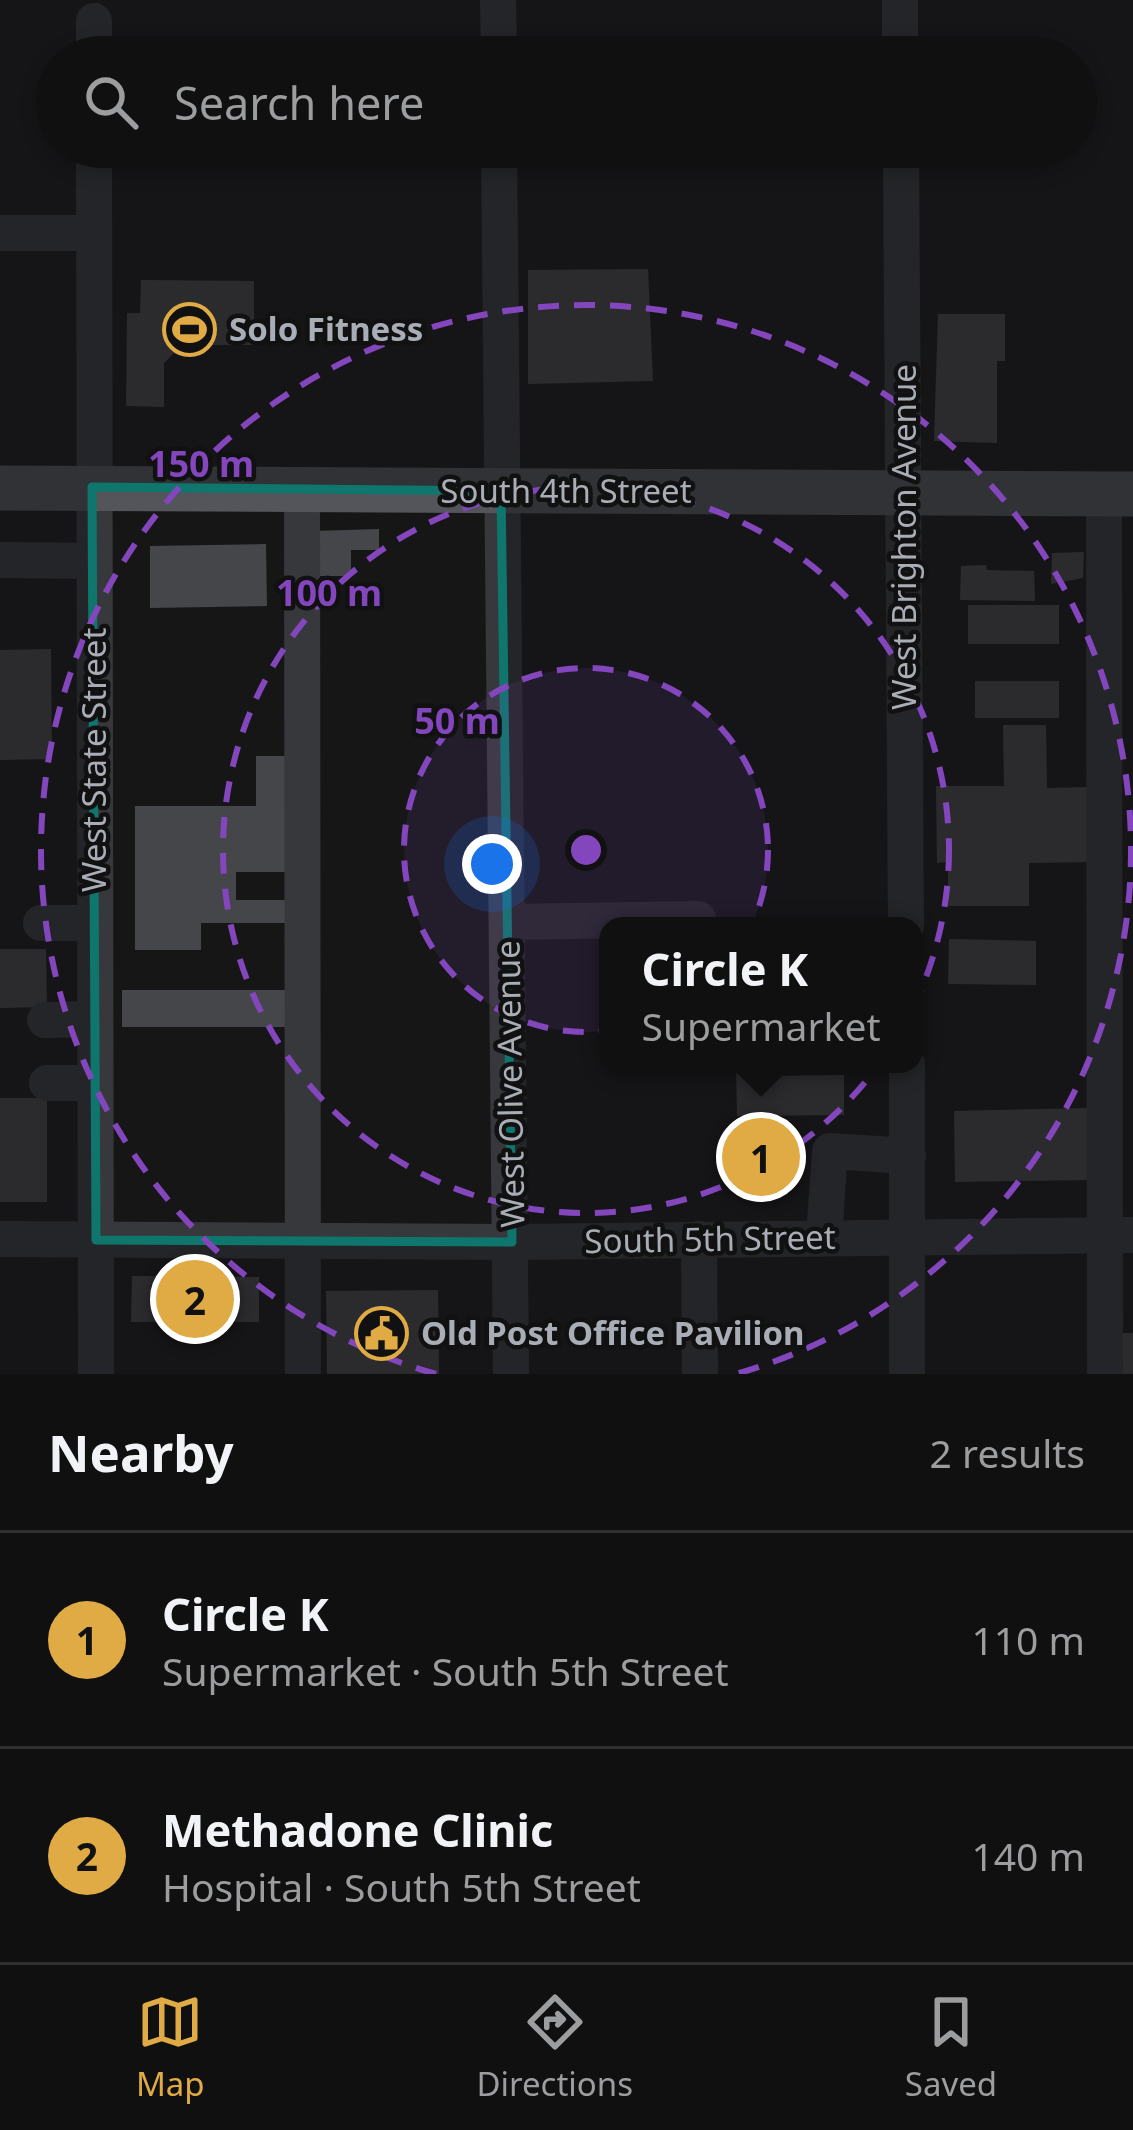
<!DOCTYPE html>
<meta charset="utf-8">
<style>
:root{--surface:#101011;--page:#19191a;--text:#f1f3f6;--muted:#9c9d9f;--line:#303031;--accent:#e0ab45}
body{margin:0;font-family:"Noto Sans",sans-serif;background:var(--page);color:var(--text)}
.you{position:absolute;left:492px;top:864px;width:42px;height:42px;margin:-30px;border:9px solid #fff;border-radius:50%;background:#1a73e8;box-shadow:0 0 0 18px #1a73e833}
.badge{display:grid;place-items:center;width:78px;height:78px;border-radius:50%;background:var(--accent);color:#111;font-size:39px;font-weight:700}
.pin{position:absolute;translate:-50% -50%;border:6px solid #fff;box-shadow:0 3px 12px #0006}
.popup{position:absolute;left:599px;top:917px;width:324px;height:156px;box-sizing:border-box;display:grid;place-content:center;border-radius:24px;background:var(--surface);filter:drop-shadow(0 3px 9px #0005);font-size:39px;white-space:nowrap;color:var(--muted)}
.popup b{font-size:45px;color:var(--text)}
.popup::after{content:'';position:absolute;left:50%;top:100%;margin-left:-24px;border:24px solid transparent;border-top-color:var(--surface)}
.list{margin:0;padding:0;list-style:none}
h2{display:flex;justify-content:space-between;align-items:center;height:156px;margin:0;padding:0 48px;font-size:51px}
h2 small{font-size:39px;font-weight:400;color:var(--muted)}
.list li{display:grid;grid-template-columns:78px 1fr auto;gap:36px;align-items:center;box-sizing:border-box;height:216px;padding:0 48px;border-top:3px solid var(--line)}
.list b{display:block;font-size:45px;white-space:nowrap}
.list p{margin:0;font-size:39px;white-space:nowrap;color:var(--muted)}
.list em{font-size:39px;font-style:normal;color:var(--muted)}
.icon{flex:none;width:66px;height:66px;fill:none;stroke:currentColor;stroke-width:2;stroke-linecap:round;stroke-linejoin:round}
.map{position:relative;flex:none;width:1133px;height:1374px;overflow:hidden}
.search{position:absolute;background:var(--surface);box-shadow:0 6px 18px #0003;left:36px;right:36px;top:36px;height:132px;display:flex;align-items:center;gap:30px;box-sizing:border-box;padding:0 42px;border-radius:66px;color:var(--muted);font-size:45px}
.sheet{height:588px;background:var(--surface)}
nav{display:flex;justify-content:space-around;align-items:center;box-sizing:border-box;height:168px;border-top:3px solid var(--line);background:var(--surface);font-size:33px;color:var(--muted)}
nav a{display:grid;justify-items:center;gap:6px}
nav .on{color:var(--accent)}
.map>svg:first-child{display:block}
.building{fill:#45464a}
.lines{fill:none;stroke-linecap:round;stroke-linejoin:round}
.minor{stroke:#37383c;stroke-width:36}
.major{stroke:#53555b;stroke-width:45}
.marked{fill:none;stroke:#0f766e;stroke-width:9;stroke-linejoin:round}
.ring{fill:none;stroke:#8446bd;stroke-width:6;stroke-dasharray:21 15}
.labels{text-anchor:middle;stroke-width:9;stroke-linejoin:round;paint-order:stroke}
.poi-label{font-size:33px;font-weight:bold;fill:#a9adb6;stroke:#111112;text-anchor:start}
.street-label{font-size:33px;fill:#a9adb6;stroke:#111112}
.centre{fill:#8446bd;stroke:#111112;stroke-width:6}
.ring-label{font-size:36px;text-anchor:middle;font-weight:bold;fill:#8446bd;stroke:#111112;stroke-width:9;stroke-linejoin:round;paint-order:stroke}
</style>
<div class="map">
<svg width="1133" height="1374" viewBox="0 0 1133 1374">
<rect width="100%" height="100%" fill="#161617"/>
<g class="building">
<path d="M648 269 653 381 528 384V270Z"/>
<path d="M141 280 254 281V345H182L164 363V407L126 406 127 313H140Z"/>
<path d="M938 314H1005V361H997V443L934 441Z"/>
<path d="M379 529V550H351V576H313V531Z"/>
<path d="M266 544 267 606 150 608V546Z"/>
<path d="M1084 552 1083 578 1051 584 1052 553Z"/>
<path d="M986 565 987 570 1034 571 1035 601 960 600 961 566Z"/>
<rect x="968" y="605" width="91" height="39"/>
<path d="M51 649 52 759 0 760V650Z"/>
<rect x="975" y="681" width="84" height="37"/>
<path d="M1003 725H1046L1047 788 1091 787V862L1029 863V906H948V862L937 863 936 786H1004Z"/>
<path d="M256 756H293V872H236V900H288V923H201V950H135V806H256Z"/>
<path d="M949 939 1036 941V985L948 984Z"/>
<path d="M0 949H46L47 1007 0 1008Z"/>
<rect x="122" y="990" width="167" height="37"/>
<path d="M736 1064H769L770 1076 844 1075V1115L737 1116Z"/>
<rect x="0" y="1098" width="47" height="104"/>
<path d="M1088 1108 1089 1180 955 1182 954 1111Z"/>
<path d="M792 1123V1191H729V1124Z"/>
<path d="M132 1276 259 1277V1322H131Z"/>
<path d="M438 1290 439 1374H327L326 1291Z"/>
<rect x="1115" y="1333" width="18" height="41"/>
</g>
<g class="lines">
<g class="minor">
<path d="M498 0 499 57"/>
<path d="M900 0V57"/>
<path d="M94 57V21"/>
<path d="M94 147 96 1374"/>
<path d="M499 147 511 1374"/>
<path d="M901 147 906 926"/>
<path d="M0 233H94"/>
<path d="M302 489 303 1374"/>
<path d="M1104 494 1105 1374"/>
<path d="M0 560 93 561"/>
<path d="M508 922 698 919"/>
<path d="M41 923H94"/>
<path d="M45 1020 95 1019"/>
<path d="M47 1083H95"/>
<path d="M824 1237 830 1151 908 1156"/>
<path d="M0 1239 512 1242 1133 1235"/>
<path d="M699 1239 700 1374"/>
<path d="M907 1374V1064"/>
</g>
<path class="major" d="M0 488 1133 494"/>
</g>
<path d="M0 0H1133V1374H0ZM92 487 501 491 512 1242 96 1240Z" fill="#161617" fill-opacity=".55" fill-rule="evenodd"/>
<path class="marked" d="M92 487 501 491 512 1242 96 1240Z"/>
<circle cx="586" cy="850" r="182" fill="#8446bd" fill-opacity=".12"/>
<g class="ring">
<circle cx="586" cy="850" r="182"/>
<circle cx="586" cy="850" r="363"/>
<path d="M436 1374A545 545 0 1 1 736 1374"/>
</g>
<defs>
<symbol id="stadium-ring" viewBox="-11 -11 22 22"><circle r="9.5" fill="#111112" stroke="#e0ab45" stroke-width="1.5"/><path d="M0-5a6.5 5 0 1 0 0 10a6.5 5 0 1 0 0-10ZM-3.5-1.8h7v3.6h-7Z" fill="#e0ab45"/></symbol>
<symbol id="civic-ring" viewBox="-11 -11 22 22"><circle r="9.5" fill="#111112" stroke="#e0ab45" stroke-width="1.5"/><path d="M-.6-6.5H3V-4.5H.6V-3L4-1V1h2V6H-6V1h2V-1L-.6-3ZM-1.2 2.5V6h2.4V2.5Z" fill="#e0ab45"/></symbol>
</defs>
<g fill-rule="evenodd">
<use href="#stadium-ring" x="160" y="300" width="59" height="59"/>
<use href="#civic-ring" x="352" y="1304" width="59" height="59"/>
</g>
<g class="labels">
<g class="poi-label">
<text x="229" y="341">Solo Fitness</text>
<text x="421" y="1345">Old Post Office Pavilion</text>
</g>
<g class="street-label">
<text x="566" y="503">South 4th Street</text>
<text transform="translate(904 537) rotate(-90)" y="12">West Brighton Avenue</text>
<text transform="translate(94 760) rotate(-90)" y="12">West State Street</text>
<text transform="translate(510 1084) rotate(-91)" y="12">West Olive Avenue</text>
<text transform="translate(710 1239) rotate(-1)" y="12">South 5th Street</text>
</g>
</g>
<circle cx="586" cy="850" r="18" class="centre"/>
<g class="ring-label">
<text x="201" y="477">150 m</text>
<text x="329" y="606">100 m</text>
<text x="457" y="734">50 m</text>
</g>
</svg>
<div class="you"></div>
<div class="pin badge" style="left:761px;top:1157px">1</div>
<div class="popup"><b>Circle K</b>Supermarket</div>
<div class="pin badge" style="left:195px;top:1299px">2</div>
<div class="search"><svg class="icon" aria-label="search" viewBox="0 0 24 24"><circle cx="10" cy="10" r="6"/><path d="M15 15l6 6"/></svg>Search here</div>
</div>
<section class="sheet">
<h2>Nearby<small>2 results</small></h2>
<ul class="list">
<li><span class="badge">1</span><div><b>Circle K</b><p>Supermarket · South 5th Street</p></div><em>110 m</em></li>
<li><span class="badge">2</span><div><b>Methadone Clinic</b><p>Hospital · South 5th Street</p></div><em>140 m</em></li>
</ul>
</section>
<nav>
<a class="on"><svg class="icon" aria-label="map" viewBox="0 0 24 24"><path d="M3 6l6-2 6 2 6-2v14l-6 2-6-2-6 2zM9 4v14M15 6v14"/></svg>Map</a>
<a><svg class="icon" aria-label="directions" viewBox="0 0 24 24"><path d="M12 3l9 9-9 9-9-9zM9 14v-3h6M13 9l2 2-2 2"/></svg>Directions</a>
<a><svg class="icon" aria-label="saved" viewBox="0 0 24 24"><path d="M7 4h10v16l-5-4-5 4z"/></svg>Saved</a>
</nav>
